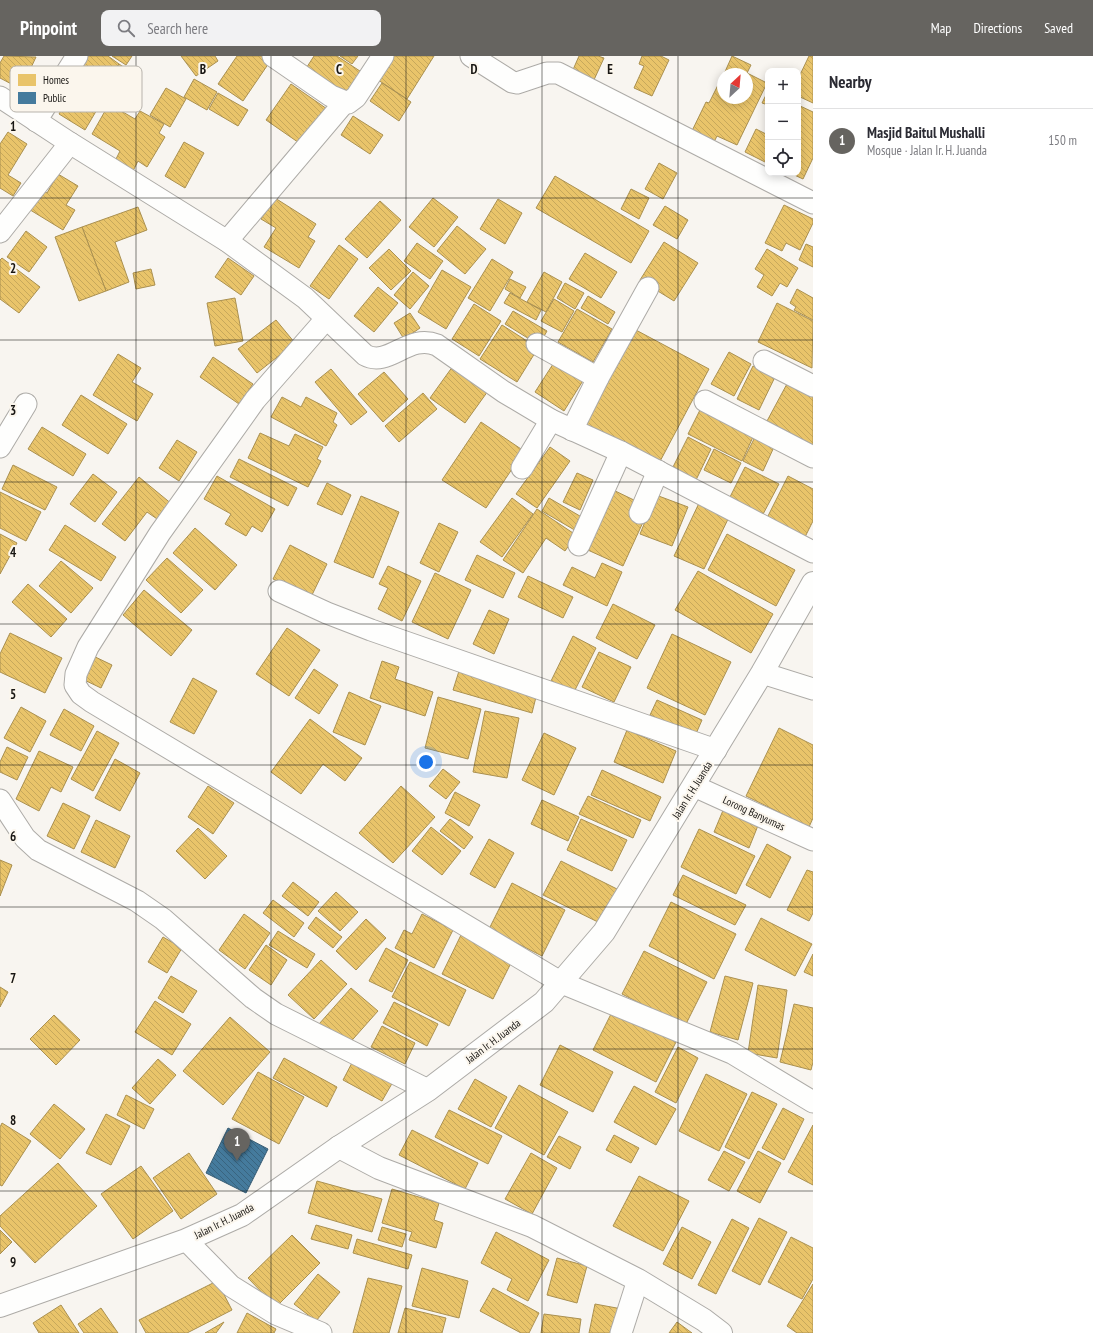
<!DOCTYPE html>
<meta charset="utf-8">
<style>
:root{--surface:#fff;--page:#f2f2f3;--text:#2b2b33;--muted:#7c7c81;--line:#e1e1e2;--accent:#666460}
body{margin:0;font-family:"PT Sans Narrow",sans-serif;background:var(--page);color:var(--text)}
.controls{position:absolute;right:12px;top:12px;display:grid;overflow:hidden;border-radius:8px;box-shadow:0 2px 10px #0003}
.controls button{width:36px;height:36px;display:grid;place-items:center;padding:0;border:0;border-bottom:1px solid var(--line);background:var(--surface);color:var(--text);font:20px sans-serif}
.compass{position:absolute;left:717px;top:12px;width:36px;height:36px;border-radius:50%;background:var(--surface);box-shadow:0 2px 10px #0003;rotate:26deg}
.you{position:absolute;left:426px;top:706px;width:14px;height:14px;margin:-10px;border:3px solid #fff;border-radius:50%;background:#1a73e8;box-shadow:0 0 0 6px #1a73e833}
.badge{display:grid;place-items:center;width:26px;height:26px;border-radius:50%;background:var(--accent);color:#fff;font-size:13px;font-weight:700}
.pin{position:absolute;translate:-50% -33px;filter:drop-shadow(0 1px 2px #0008)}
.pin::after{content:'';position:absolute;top:21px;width:14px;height:12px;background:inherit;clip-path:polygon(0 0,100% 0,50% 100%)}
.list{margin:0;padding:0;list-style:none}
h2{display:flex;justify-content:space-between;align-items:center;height:52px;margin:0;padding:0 16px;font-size:17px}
h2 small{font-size:13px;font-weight:400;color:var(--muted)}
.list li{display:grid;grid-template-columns:26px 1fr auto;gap:12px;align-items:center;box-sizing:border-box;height:64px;padding:0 16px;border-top:1px solid var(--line)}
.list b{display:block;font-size:15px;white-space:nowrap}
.list p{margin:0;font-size:13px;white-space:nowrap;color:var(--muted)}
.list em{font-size:13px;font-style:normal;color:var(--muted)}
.icon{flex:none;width:22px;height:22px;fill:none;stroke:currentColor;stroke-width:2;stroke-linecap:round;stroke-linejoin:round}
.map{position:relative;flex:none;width:813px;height:1277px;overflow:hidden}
header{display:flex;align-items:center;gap:24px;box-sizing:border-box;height:56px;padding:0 20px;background:var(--accent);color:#fff}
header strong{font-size:19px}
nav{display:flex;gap:22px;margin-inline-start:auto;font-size:14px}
.search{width:280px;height:36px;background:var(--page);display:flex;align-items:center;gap:10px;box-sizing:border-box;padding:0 14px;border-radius:8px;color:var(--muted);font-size:15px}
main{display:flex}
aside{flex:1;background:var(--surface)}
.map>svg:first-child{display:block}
.homes{fill:url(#homes-back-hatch);stroke:#aa9050}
.public{fill:url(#public-back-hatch);stroke:#385d74}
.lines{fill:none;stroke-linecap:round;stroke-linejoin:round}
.minor-casing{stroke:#adaba7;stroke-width:23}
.tertiary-casing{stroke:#adaba7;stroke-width:24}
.secondary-casing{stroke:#adaba7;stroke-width:24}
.minor{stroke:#fefefd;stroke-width:21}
.tertiary{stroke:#fefefd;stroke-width:22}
.secondary{stroke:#fefefd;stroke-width:22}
.grid{fill:none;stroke:#181613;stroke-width:1;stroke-opacity:0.55}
.labels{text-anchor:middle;stroke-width:4;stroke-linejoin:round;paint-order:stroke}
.street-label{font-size:11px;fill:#181613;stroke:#fbf6ed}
.key{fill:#fbf6ed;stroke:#b7b3ac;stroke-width:1}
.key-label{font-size:11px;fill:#181613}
.grid-label{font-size:13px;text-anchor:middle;font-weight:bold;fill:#181613;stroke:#fbf6ed;stroke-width:4;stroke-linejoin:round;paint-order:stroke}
</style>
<header>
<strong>Pinpoint</strong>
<div class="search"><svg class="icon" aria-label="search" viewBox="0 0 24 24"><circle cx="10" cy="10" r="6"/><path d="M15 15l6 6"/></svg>Search here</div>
<nav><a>Map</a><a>Directions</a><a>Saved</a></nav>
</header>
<main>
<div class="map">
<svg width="813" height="1277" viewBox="0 0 813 1277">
<defs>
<pattern id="homes-back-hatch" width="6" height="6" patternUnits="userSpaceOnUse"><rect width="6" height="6" fill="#e9c46a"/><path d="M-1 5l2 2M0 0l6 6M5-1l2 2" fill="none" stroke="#c7a85b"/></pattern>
<pattern id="public-back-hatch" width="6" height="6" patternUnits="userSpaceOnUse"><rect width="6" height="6" fill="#457b9d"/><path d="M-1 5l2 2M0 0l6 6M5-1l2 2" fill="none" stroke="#39647f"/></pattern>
</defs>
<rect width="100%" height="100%" fill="#f8f5f0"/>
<g class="homes">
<path d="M4 0 36 1 21 33 0 22V7Z"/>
<path d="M83 0H108L119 8 104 31 75 11Z"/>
<path d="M112 0H132L126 9Z"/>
<path d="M181 0H215L218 5 196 20Z"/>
<path d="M237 0H265L271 4 243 45 218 28Z"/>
<path d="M314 0H337L366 19 351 43 305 14Z"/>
<path d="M340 0H358L352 8Z"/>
<path d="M389 0H434L407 43 375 22Z"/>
<path d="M579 0H598L604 2 593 26 572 16Z"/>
<path d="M642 0H661L669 4 652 40 634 32 644 10 639 8Z"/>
<path d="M732 0 751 9 747 17 767 27 737 89 717 80 711 92 689 81 706 46 709 47 723 19V42H747V18H724Z"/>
<path d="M809 0H813V47L798 40V23Z"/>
<path d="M119 8 134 18 119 41 104 31Z"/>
<path d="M194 23 217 36 207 54 184 41Z"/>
<path d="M78 25 105 40 85 74 59 58Z"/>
<path d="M382 27 411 46 399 65 370 45Z"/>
<path d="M291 28 330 55 305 91 266 64Z"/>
<path d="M166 32 186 43 170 71 150 59Z"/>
<path d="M768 35V49L762 47Z"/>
<path d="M218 37 248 54 238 70 209 53Z"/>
<path d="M109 48 135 63 140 55 164 68 159 77 165 81 147 111 138 105 133 115 115 105 120 95 92 78Z"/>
<path d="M798 49 813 56V102L803 123 790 117H798Z"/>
<path d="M353 60 383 79 370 98 341 79Z"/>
<path d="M756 73 768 79 767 107 745 96Z"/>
<path d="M8 76 27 88 8 119 21 127 13 140 0 132V88Z"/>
<path d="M184 86 204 97 185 132 165 120Z"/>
<path d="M659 107 677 117 663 143 645 133Z"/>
<path d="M58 118 78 130 66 149 75 154 63 174 27 152 39 132 47 137Z"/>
<path d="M555 120 649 175 631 207 536 152Z"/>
<path d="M631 133 649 142 639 163 621 153Z"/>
<path d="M275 142 316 168 308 181 315 185 299 212 264 191 276 172 261 163Z"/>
<path d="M433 142 458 161 434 191 409 171Z"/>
<path d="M498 143 522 157 505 188 480 173Z"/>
<path d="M380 145 401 164 367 202 345 183Z"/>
<path d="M784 149 813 163V167L800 194 786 187 782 195 765 187Z"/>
<path d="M665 150 688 164 677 183 653 169Z"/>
<path d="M138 151 147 174 115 186 129 226 106 235 82 171Z"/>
<path d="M457 170 486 193 465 218 437 195Z"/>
<path d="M82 171 106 235 79 245 55 181Z"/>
<path d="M26 175 47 191 29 216 7 201Z"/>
<path d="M664 186 698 207 674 245 640 224Z"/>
<path d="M417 187 443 205 430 223 404 205Z"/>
<path d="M806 188 813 191V211L799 204Z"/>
<path d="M339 189 358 203 329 243 310 230Z"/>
<path d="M389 193 411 215 391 234 369 212Z"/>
<path d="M767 193 798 212 787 231 780 227 772 240 757 231 764 219 755 213Z"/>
<path d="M585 197 617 216 601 242 569 223Z"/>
<path d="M2 202 40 231 19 257 0 243V204Z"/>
<path d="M228 202 254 220 241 239 215 221Z"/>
<path d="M492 203 513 216 490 255 468 242Z"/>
<path d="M151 213 155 229 136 233 133 217Z"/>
<path d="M442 214 471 231 446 273 418 256Z"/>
<path d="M413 216 429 230 410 253 394 239Z"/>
<path d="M544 216 562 226 546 256 527 246Z"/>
<path d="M510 223 526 231 520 242 505 233Z"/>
<path d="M565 227 584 237 575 253 557 242Z"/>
<path d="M378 231 398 247 374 276 354 260Z"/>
<path d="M797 233 813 242V264L794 254 796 251 790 247Z"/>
<path d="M510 237 541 254 536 264 504 247Z"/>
<path d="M588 240 615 256 608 268 581 252Z"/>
<path d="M235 242 243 285 215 290 207 247Z"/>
<path d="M554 243 574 255 562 276 541 265Z"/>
<path d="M777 247 813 265 812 312 758 286Z"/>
<path d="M474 248 501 265 479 300 452 283Z"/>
<path d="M577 253 612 273 593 306 558 286Z"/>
<path d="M513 255 547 275 539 289 505 268Z"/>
<path d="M410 257 420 272 404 283 394 267Z"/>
<path d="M276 264 295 287 257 317 238 293Z"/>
<path d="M502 269 538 292 517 326 480 303Z"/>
<path d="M634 273 709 313 657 411 582 370Z"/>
<path d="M729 296 751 308 734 340 711 328Z"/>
<path d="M118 298 141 312 132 326 153 338 137 365 93 339Z"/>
<path d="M213 301 253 328 239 348 200 321Z"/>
<path d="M555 305 584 323 564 355 535 336Z"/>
<path d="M453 310 488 335 465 367 430 342Z"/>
<path d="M753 310 775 321 759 354 737 343Z"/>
<path d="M331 313 367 356 351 369 315 326Z"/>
<path d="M384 316 408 343 383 366 358 338Z"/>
<path d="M788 326 813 340V389L767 365Z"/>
<path d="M423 337 437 353 399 386 385 370Z"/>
<path d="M81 339 127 368 108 398 62 369Z"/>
<path d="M282 341 301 351 306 341 337 357 333 366 337 369 326 390 271 361Z"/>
<path d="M700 354 753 381 742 405 688 378Z"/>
<path d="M481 366 524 395 486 452 442 424Z"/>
<path d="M42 371 86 398 73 420 28 393Z"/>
<path d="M260 377 289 390 295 378 323 391 317 403 321 405 308 431 248 402Z"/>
<path d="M688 381 711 393 696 424 672 413Z"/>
<path d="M755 381 774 391 763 415 743 405Z"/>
<path d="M177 384 197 396 179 425 159 412Z"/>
<path d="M550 391 570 405 537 452 516 438Z"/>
<path d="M714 393 741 407 731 427 704 414Z"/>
<path d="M239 403 297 432 288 450 230 421Z"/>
<path d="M13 409 57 431 45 454 2 433Z"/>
<path d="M745 411 779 428 761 462 728 445Z"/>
<path d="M577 417 593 424 580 454 563 446Z"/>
<path d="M93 418 117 436 95 466 70 448Z"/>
<path d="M217 420 275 453 262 476 252 470 246 480 225 468 231 458 204 443Z"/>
<path d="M788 420 813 433V465L804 483 766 464Z"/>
<path d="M139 421 173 449 160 465 147 456 125 485 102 468Z"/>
<path d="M327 427 351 439 342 459 317 448Z"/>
<path d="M607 431 638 446 644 464 623 510 579 490Z"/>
<path d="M0 436 41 456 26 485 0 472Z"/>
<path d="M656 439 688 451 672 490 640 478Z"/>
<path d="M361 440 399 456 373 522 334 506Z"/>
<path d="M512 442 533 458 502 501 480 486Z"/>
<path d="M549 442 585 463 578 476 542 455Z"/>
<path d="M700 445 730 459 704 513 674 500Z"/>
<path d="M537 453 576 479 565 495 546 482 523 517 503 504Z"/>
<path d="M439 467 458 476 439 516 420 507Z"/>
<path d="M65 469 116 501 101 525 49 494Z"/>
<path d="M195 472 237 509 215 534 173 497Z"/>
<path d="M0 478 17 487 0 518Z"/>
<path d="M727 478 795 514 776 550 708 514Z"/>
<path d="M290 489 327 508 311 541 273 523Z"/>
<path d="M477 499 515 517 503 542 465 524Z"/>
<path d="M167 502 203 534 181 557 146 524Z"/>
<path d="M61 505 93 532 71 557 39 530Z"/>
<path d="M602 507 622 516 607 550 563 529 572 511 595 522Z"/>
<path d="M388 510 421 525 402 565 378 553 388 532 379 528Z"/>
<path d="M698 515 773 558 751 597 675 554Z"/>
<path d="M435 517 471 534 448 583 412 566Z"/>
<path d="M528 520 573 541 563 562 518 541Z"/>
<path d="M28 528 67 563 51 581 12 546Z"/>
<path d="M144 534 192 574 171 600 123 559Z"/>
<path d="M613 548 655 569 637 603 596 582Z"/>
<path d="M489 554 509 563 494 598 473 588Z"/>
<path d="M287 572 320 594 289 640 256 618Z"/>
<path d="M10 577 62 602 45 637 0 616V598Z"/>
<path d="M672 578 731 606 705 659 647 632Z"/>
<path d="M573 580 596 592 574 636 551 625Z"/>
<path d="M599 596 631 611 614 646 582 631Z"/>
<path d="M89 598 112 609 101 632 78 621Z"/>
<path d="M382 605 399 611 395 623 433 636 425 660 370 642Z"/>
<path d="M314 613 338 629 319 658 295 642Z"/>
<path d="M459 615 537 637 532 657 453 634Z"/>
<path d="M193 622 217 635 194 678 170 666Z"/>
<path d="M349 636 381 650 365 689 333 676Z"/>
<path d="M438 641 481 653 468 703 425 692Z"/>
<path d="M657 644 702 664 695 680 650 659Z"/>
<path d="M21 651 46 665 30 696 4 682Z"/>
<path d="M64 653 94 670 81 695 50 679Z"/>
<path d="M485 655 519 662 507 722 473 716Z"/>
<path d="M310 663 362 702 345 725 323 708 301 738 271 716Z"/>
<path d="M779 672 813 689V762L809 771 746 740Z"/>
<path d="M627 674 676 695 663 727 614 706Z"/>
<path d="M97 675 119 687 93 735 71 723Z"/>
<path d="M544 677 576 692 554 739 522 724Z"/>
<path d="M7 691 28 701 17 724 0 716V706Z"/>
<path d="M39 695 73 711 61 736 51 731 39 755 16 743Z"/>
<path d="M115 703 140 717 120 755 95 742Z"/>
<path d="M443 713 460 726 446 743 429 730Z"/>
<path d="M602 714 661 741 650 765 591 739Z"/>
<path d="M208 730 234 747 213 778 188 761Z"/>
<path d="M401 730 435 761 393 807 359 777Z"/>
<path d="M455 736 480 749 469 770 445 757Z"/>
<path d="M588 740 641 764 633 782 579 758Z"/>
<path d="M542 744 579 761 568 785 531 768Z"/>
<path d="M63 747 90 760 74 793 47 780Z"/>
<path d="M724 752 759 767 749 792 714 776Z"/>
<path d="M450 763 473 781 464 793 440 775Z"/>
<path d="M581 763 627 784 612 815 567 794Z"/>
<path d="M96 764 130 780 115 812 81 796Z"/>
<path d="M431 771 461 795 442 819 412 795Z"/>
<path d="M198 772 227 800 205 823 176 795Z"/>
<path d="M699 773 755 800 736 838 681 811Z"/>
<path d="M489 783 514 797 495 832 470 818Z"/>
<path d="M767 788 791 801 770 842 746 829Z"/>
<path d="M0 804 12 809 0 840Z"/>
<path d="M561 805 617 833 600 867 543 839Z"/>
<path d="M807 814 813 816V857L809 865 787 854Z"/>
<path d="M683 819 746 849 735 869 673 839Z"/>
<path d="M293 826 319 846 308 860 282 840Z"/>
<path d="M512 827 565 854 542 900 489 873Z"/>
<path d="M336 836 358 856 340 875 318 855Z"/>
<path d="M273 844 304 867 294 881 263 857Z"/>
<path d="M671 846 736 878 714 923 649 890Z"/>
<path d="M244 858 270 877 245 913 219 894Z"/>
<path d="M422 858 453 874 434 912 395 892 404 874 412 878Z"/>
<path d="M316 861 342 881 333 892 308 872Z"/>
<path d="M761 862 812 888 795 920 745 894Z"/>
<path d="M366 863 386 882 356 914 336 895Z"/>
<path d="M278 875 315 898 307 912 269 889Z"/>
<path d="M461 879 512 905 493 943 442 918Z"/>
<path d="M163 881 182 892 167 917 148 906Z"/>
<path d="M266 889 287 904 271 929 249 914Z"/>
<path d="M386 892 408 904 392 936 369 925Z"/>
<path d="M644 895 707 926 685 970 622 938Z"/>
<path d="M813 898V920L804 916Z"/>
<path d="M321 904 347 928 314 963 288 939Z"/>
<path d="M410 906 466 934 449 970 392 941Z"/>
<path d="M171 920 197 935 183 957 158 942Z"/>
<path d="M725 920 753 927 738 984 710 976Z"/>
<path d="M758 929 787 934 777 1002 748 997Z"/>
<path d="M0 931 8 936 0 951Z"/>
<path d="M351 932 378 955 346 991 319 968Z"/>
<path d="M155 945 191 968 172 999 135 976Z"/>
<path d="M394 946 438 968 427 990 383 967Z"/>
<path d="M794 948 813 952V1006L811 1014 780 1006Z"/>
<path d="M615 950 678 982 656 1026 593 994Z"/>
<path d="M54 959 80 984 56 1009 30 983Z"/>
<path d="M230 961 270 996 223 1049 183 1015Z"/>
<path d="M382 970 415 987 405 1008 371 991Z"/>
<path d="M560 989 613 1016 593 1056 540 1029Z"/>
<path d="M678 991 698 1002 676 1047 655 1036Z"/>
<path d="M284 1002 337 1031 327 1051 273 1022Z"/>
<path d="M158 1003 176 1019 150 1048 132 1032Z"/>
<path d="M354 1003 394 1024 382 1045 343 1024Z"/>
<path d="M258 1016 304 1041 279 1088 232 1063Z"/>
<path d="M706 1018 747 1038 719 1095 679 1075Z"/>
<path d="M475 1023 507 1041 491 1071 458 1053Z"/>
<path d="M519 1029 568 1056 544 1099 495 1072Z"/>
<path d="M634 1030 676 1053 656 1089 614 1066Z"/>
<path d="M752 1036 777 1048 749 1103 725 1091Z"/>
<path d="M126 1039 154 1053 144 1073 117 1059Z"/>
<path d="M54 1048 85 1073 60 1103 30 1078Z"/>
<path d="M783 1052 804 1063 784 1104 762 1092Z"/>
<path d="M449 1054 502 1080 488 1108 435 1081Z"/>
<path d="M106 1058 130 1070 111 1109 86 1097Z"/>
<path d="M2 1067 31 1085 2 1130 0 1129V1071Z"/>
<path d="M813 1069V1129L788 1116Z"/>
<path d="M412 1074 478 1107 465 1133 399 1099Z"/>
<path d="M614 1079 639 1092 631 1107 606 1094Z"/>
<path d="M559 1080 581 1091 570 1113 547 1101Z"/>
<path d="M724 1095 745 1106 729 1135 708 1124Z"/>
<path d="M758 1095 781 1107 760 1147 737 1135Z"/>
<path d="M189 1097 217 1138 181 1163 153 1122Z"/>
<path d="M531 1097 557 1112 532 1158 505 1143Z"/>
<path d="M58 1107 97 1150 35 1207 0 1170V1160Z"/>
<path d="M141 1110 173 1155 133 1183 101 1138Z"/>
<path d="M639 1120 689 1145 663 1195 613 1170Z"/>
<path d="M317 1125 382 1143 372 1176 308 1157Z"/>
<path d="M392 1133 439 1147 434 1164 443 1167 436 1192 409 1184 412 1176 382 1167Z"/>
<path d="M759 1162 787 1176 760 1229 732 1215Z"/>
<path d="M732 1163 749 1172 716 1238 698 1229Z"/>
<path d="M316 1169 352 1179 348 1193 311 1183Z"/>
<path d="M382 1171 406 1178 402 1191 378 1184Z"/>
<path d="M682 1171 711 1186 692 1223 663 1208Z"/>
<path d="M0 1174 12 1186 0 1198Z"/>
<path d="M496 1176 549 1204 528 1245 507 1234 512 1223 481 1207Z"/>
<path d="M292 1179 320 1207 276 1251 248 1222Z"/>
<path d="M791 1181 813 1192V1223L802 1243 768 1226Z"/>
<path d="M357 1183 412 1199 408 1213 353 1197Z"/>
<path d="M557 1202 587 1210 577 1247 547 1239Z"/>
<path d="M422 1212 468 1225 459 1262 412 1250Z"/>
<path d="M318 1218 340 1236 316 1265 294 1248Z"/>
<path d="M368 1222 402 1230 389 1277H353Z"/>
<path d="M217 1225 232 1254 187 1277H146L139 1264Z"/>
<path d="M813 1228V1277H797L787 1270Z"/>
<path d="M493 1232 539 1257 529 1277H521L480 1255Z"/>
<path d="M595 1248 622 1253 616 1277H589Z"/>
<path d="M61 1249 79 1277H39L33 1267Z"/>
<path d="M101 1252 118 1277H84L78 1268Z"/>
<path d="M405 1252 446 1262 442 1277H398Z"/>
<path d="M247 1257 276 1273 274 1277H237Z"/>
<path d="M544 1258 581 1263 579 1277H541Z"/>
<path d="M224 1266 216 1277H205Z"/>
<path d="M677 1266 692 1277H669Z"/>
</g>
<path class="public" d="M228 1072 268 1093 246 1137 206 1117Z"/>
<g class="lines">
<defs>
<g id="minor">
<path d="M273 0 331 40 348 47 356 41 383 0"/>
<path d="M471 0 512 26 517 27 547 17H558L813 147"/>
<path d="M0 41 70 87 0 176"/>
<path d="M36 65 77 0"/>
<path d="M70 87 227 185 305 242 365 299C389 312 408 277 437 289L504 336 551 364 621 396 813 496"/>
<path d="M227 185 344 47"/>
<path d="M326 263 255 344 160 477 88 591 76 618 75 629 81 638 92 646 562 927 732 997 813 1046"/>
<path d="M537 288 598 322 572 374"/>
<path d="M764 305 813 330"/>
<path d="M598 322 648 232"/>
<path d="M705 345 813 401"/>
<path d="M0 391 26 348"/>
<path d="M522 412 551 364"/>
<path d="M640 457 658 415"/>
<path d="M579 489 621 396"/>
<path d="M279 535 327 557 371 574 716 694"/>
<path d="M762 617 813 633"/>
<path d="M694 730 813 784"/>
<path d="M0 744 25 782 38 794 137 845 163 863 253 942 276 958 428 1034"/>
<path d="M186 1184 231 1230 276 1258 321 1277"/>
<path d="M621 1277 638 1224"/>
</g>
<path id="tertiary" d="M339 1091 379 1112 532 1170 638 1224 704 1264 721 1277"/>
<path id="secondary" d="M0 1250 186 1184 242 1159 339 1091 428 1034 544 946 604 876 762 617 813 527"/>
</defs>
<use href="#minor" class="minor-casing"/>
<use href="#tertiary" class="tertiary-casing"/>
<use href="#secondary" class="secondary-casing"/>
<use href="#minor" class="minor"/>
<use href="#tertiary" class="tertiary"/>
<use href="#secondary" class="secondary"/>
</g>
<path class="grid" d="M136 0V1277M271 0V1277M406 0V1277M542 0V1277M678 0V1277M0 142H813M0 284H813M0 426H813M0 568H813M0 709H813M0 851H813M0 993H813M0 1135H813"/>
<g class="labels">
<g class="street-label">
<text transform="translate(692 734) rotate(-58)" y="4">Jalan Ir. H. Juanda</text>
<text transform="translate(754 757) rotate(25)" y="4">Lorong Banyumas</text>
<text transform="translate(493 985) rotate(-37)" y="4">Jalan Ir. H. Juanda</text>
<text transform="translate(224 1165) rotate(-27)" y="4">Jalan Ir. H. Juanda</text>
</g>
</g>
<rect x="10" y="10" width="132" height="46" rx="6" class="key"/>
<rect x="18" y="18" width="18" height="12" fill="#e9c46a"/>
<rect x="18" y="36" width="18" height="12" fill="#457b9d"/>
<g class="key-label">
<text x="43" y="28">Homes</text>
<text x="43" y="46">Public</text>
</g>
<g class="grid-label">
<text x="203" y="18">B</text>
<text x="339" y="18">C</text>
<text x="474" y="18">D</text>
<text x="610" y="18">E</text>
<text x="13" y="75">1</text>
<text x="13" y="217">2</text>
<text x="13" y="359">3</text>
<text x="13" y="501">4</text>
<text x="13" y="643">5</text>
<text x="13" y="785">6</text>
<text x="13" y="927">7</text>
<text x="13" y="1069">8</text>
<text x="13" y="1211">9</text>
</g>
</svg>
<div class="controls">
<button>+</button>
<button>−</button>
<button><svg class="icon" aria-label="locate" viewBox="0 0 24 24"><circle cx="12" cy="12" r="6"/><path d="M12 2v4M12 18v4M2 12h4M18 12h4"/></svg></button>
</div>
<svg class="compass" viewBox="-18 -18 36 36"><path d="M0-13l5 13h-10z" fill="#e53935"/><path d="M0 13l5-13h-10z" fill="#7c7c81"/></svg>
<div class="you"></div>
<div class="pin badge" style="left:237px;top:1105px">1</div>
</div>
<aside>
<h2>Nearby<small></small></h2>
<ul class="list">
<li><span class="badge">1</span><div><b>Masjid Baitul Mushalli</b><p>Mosque · Jalan Ir. H. Juanda</p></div><em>150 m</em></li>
</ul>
</aside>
</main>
